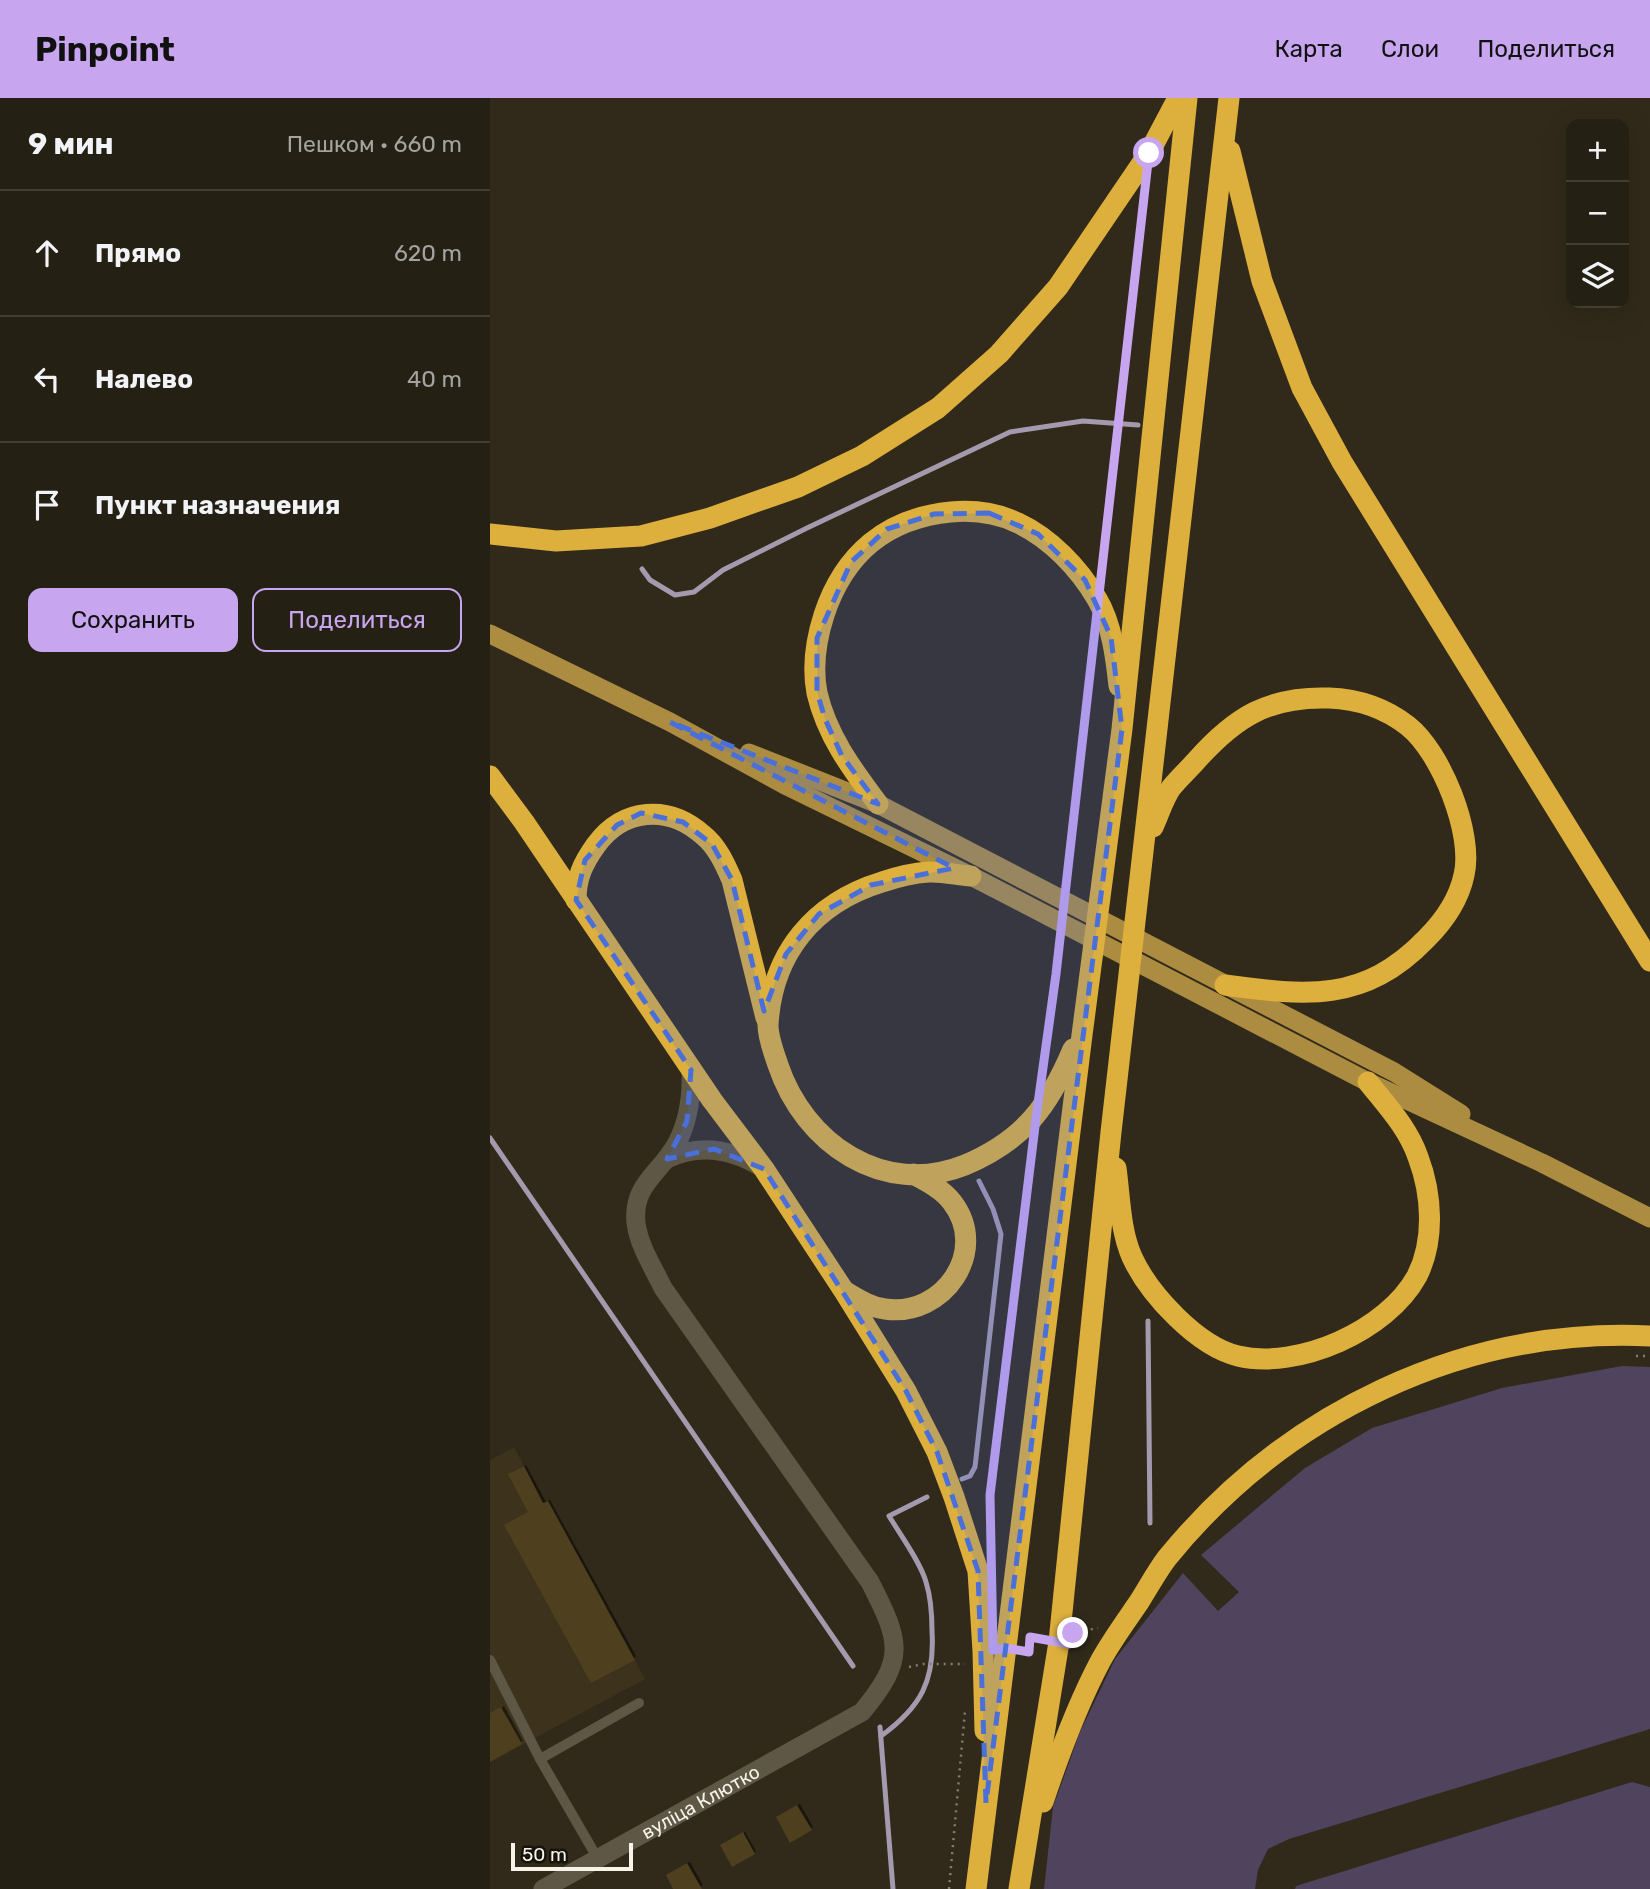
<!DOCTYPE html>
<html lang="ru">
<meta charset="utf-8">
<style>
:root{--surface:#252014;--page:#2d281d;--text:#f1f3f6;--muted:#a3a3a0;--line:#423e34;--accent:#c8a6ef}
body{margin:0;font-family:Rubik,sans-serif;background:var(--page);color:var(--text)}
.controls{position:absolute;right:21px;top:21px;display:grid;overflow:hidden;border-radius:14px;box-shadow:0 7px 28px #0002}
.controls button{width:63px;height:63px;display:grid;place-items:center;padding:0;border:0;border-bottom:2px solid var(--line);background:var(--surface);color:var(--text);font:35px sans-serif}
.scale{position:absolute;left:21px;bottom:18px;width:122px;box-sizing:border-box;padding-left:7px;border:4px solid #f7f3e9;border-top:0;font-size:19px;line-height:24px;white-space:nowrap;color:#f7f3e9;-webkit-text-stroke:5px #16130c;paint-order:stroke}
.stop{position:absolute;width:21px;height:21px;margin:-16px;border:5px solid #c8a6ef;border-radius:50%;background:#fff}
.stop.end{background:#c8a6ef;border-color:#fff;box-shadow:0 2px 7px #0008}
.list{margin:0;padding:0;list-style:none}
h2{display:flex;justify-content:space-between;align-items:center;height:91px;margin:0;padding:0 28px;font-size:30px}
h2 small{font-size:23px;font-weight:400;color:var(--muted)}
.list li{display:grid;grid-template-columns:46px 1fr auto;gap:21px;align-items:center;box-sizing:border-box;height:126px;padding:0 28px;border-top:2px solid var(--line)}
.list b{display:block;font-size:26px;white-space:nowrap}
.list em{font-size:23px;font-style:normal;color:var(--muted)}
.actions{display:flex;gap:14px;padding:21px 28px}
.actions a{flex:1;padding:16px 0;border:2px solid var(--accent);border-radius:14px;text-align:center;font-size:24px;color:var(--accent)}
.actions .main{background:var(--accent);color:#111}
.icon{flex:none;width:38px;height:38px;fill:none;stroke:currentColor;stroke-width:2;stroke-linecap:round;stroke-linejoin:round}
.map{position:relative;flex:none;width:1160px;height:1791px;overflow:hidden}
header{display:flex;align-items:center;gap:42px;box-sizing:border-box;height:98px;padding:0 35px;background:var(--accent);color:#111}
header strong{font-size:33px}
nav{display:flex;gap:38px;margin-inline-start:auto;font-size:24px}
main{display:flex}
aside{flex:1;background:var(--surface)}
.map>svg:first-child{display:block}
.built{fill:#3d331d}
.green{fill:#4f435e}
.shadow{fill:#0007}
.lines{fill:none;stroke-linecap:round;stroke-linejoin:round}
.stream{stroke:#a599ae;stroke-width:5}
.building{fill:#4e401e}
.path{stroke:#847f71;stroke-width:2.5;stroke-dasharray:2 5;stroke-linecap:butt}
.service{stroke:#5f5746;stroke-width:10}
.tertiary{stroke:#5f5746;stroke-width:19}
.primary{stroke:#ab8c40;stroke-width:19}
.motorway{stroke:#ddaf3c;stroke-width:21}
.route{stroke:#c8a6ef;stroke-width:9}
.marked{fill:#496fdb;fill-opacity:0.2;stroke:#496fdb;stroke-width:5;stroke-dasharray:14 9;stroke-linejoin:round}
.labels{text-anchor:middle;stroke-width:7;stroke-linejoin:round;paint-order:stroke}
.street-label{font-size:19px;fill:#f7f3e9;stroke:#16130c}
</style>
<header>
<strong>Pinpoint</strong>
<nav><a>Карта</a><a>Слои</a><a>Поделиться</a></nav>
</header>
<main>
<aside>
<h2>9 мин<small>Пешком · 660 m</small></h2>
<ul class="list">
<li><svg class="icon" aria-label="ahead" viewBox="0 0 24 24"><path d="M12 20V5M6 11l6-6 6 6"/></svg><div><b>Прямо</b></div><em>620 m</em></li>
<li><svg class="icon" aria-label="left" viewBox="0 0 24 24"><path d="M17 20v-9H6M10 6l-5 5 5 5"/></svg><div><b>Налево</b></div><em>40 m</em></li>
<li><svg class="icon" aria-label="arrive" viewBox="0 0 24 24"><path d="M6 21V4h12l-3 4 3 4H6"/></svg><div><b>Пункт назначения</b></div></li>
</ul>
<div class="actions"><a class="main">Сохранить</a><a>Поделиться</a></div>
</aside>
<div class="map">
<svg width="1160" height="1791" viewBox="0 0 1160 1791">
<rect width="100%" height="100%" fill="#312a1a"/>
<path class="built" d="M24 1349 53 1405 58 1403 155 1581 0 1664V1362Z"/>
<g class="green">
<path d="M1132 1268 1160 1269V1631L799 1741 778 1751 768 1772 765 1791H554L563 1709 590 1634 625 1561 693 1475 728 1513 749 1494 711 1457 815 1370 882 1330 1012 1290Z"/>
<path d="M1142 1684 1160 1689V1791H805L806 1788Z"/>
</g>
<g class="shadow">
<path d="M36 1367 56 1404 60 1402 146 1558 144 1560 40 1413 22 1374Z"/>
<path d="M14 1608 33 1643 0 1662V1616Z"/>
<path d="M310 1706 323 1729 320 1731 290 1717Z"/>
<path d="M255 1734 266 1753 264 1755 234 1745Z"/>
<path d="M200 1764 213 1787 207 1791 180 1775Z"/>
</g>
<g class="lines">
<g class="stream">
<path d="M152 471 160 482 185 497 204 494 233 472 317 430 520 334 593 323 648 327"/>
<path d="M0 1040 363 1568"/>
<path d="M658 1223 660 1425"/>
<path d="M472 1381 480 1378 485 1369 511 1136 503 1111 489 1083"/>
<path d="M390 1629 403 1791"/>
<path d="M391 1638C431 1609 445 1583 442 1533 442 1517 441 1500 436 1484 431 1465 410 1436 399 1418L437 1399"/>
</g>
</g>
<g class="building">
<path d="M34 1368 53 1405 58 1403 145 1562 101 1585 14 1427 38 1414 18 1376Z"/>
<path d="M11 1609 32 1646 0 1664V1615Z"/>
<path d="M307 1707 322 1732 300 1745 286 1719Z"/>
<path d="M253 1734 265 1756 242 1769 230 1747Z"/>
<path d="M197 1765 212 1791H183L176 1777Z"/>
</g>
<g class="lines">
<g class="path">
<path d="M612 474 655 95"/>
<path d="M577 784 603 550"/>
<path d="M553 967 570 842"/>
<path d="M1146 1258H1160"/>
<path d="M502 1451 500 1397 542 1047"/>
<path d="M587 1534 608 1530"/>
<path d="M535 1554H539L540 1540 550 1541"/>
<path d="M419 1569 433 1566H475"/>
<path d="M459 1791 475 1613"/>
</g>
<g class="service">
<path d="M0 1562 50 1661 108 1761"/>
<path d="M50 1661 149 1605"/>
</g>
<g class="tertiary">
<path d="M177 1061C210 1045 241 1051 271 1069"/>
<path id="s1" d="M53 1791 372 1614C417 1560 410 1543 380 1484L173 1190C163 1169 149 1148 146 1125 142 1086 171 1075 187 1045 199 1022 202 998 201 972"/>
</g>
<g class="primary">
<path d="M0 536 180 624 295 687 481 778 878 984 1052 1065 1160 1120"/>
<path d="M259 655 388 706 904 974 971 1016"/>
</g>
<g class="motorway">
<path d="M740 53 772 183 812 290 852 364 1160 863"/>
<path d="M0 436 66 443 151 438 220 420 308 389 372 358 448 310 509 256 568 189 659 55 688 0"/>
<path d="M0 678 34 724 222 1002 274 1071 354 1193 416 1293 447 1354 464 1399 488 1473 493 1553 495 1633"/>
<path d="M388 706C362 671 337 638 327 595 322 569 326 542 334 517 354 456 397 420 461 414 483 412 507 415 528 425 560 440 589 470 607 501 622 526 626 560 629 588"/>
<path d="M663 729C669 716 673 702 681 690 688 681 698 672 706 663 745 619 779 598 839 600 867 601 895 610 918 628 951 654 984 736 974 777 969 801 953 824 936 841 874 905 817 898 735 887"/>
<path d="M481 778C467 777 452 773 438 774 423 775 407 779 392 784 324 805 282 855 278 927 278 940 284 955 288 967 314 1045 393 1100 475 1067 534 1042 559 1008 583 951"/>
<path d="M86 802C86 780 93 765 106 747 133 710 178 706 213 737 227 748 235 766 242 782L276 920"/>
<path d="M626 1070C630 1099 630 1132 642 1159 659 1196 707 1248 748 1258 808 1272 897 1233 927 1178 945 1142 942 1096 928 1059 918 1030 897 1008 878 984"/>
<path d="M356 1194C368 1201 380 1209 395 1211 453 1220 500 1153 462 1104 452 1091 438 1084 423 1076"/>
<path d="M553 1704C569 1656 587 1607 611 1562 622 1542 636 1523 649 1504 658 1490 667 1473 677 1460 795 1315 973 1229 1160 1238"/>
<path d="M486 1791 592 937 632 631 697 0"/>
<path d="M529 1791 569 1544 621 1034 739 0"/>
</g>
</g>
<g class="lines">
<path class="route" d="M583 1535 579 1546 540 1539 539 1554 516 1550 503 1552 500 1397 546 1020 566 876 659 55"/>
</g>
<path class="marked" d="M499 415 548 436 595 482 621 539 632 631 496 1705 488 1473 447 1354 416 1293 274 1071 224 1051 177 1061 197 1023 201 972 86 802 95 762 127 727 151 715 193 724 222 746 242 782 274 913 296 856 329 816 381 787 464 770 180 624 388 706 352 658 335 621 327 594V540L361 464 397 431 444 416Z"/>
<g class="labels">
<g class="street-label">
<text dy="7" stroke="none"><textPath href="#s1" startOffset="180">вуліца Клютко</textPath></text>
</g>
</g>
</svg>
<div class="controls">
<button>+</button>
<button>−</button>
<button><svg class="icon" aria-label="layers" viewBox="0 0 24 24"><path d="M12 4l9 5-9 5-9-5zM3 14l9 5 9-5"/></svg></button>
</div>
<div class="scale">50 m</div>
<div class="stop" style="left:659px;top:55px"></div>
<div class="stop end" style="left:583px;top:1535px"></div>
</div>
</main>
